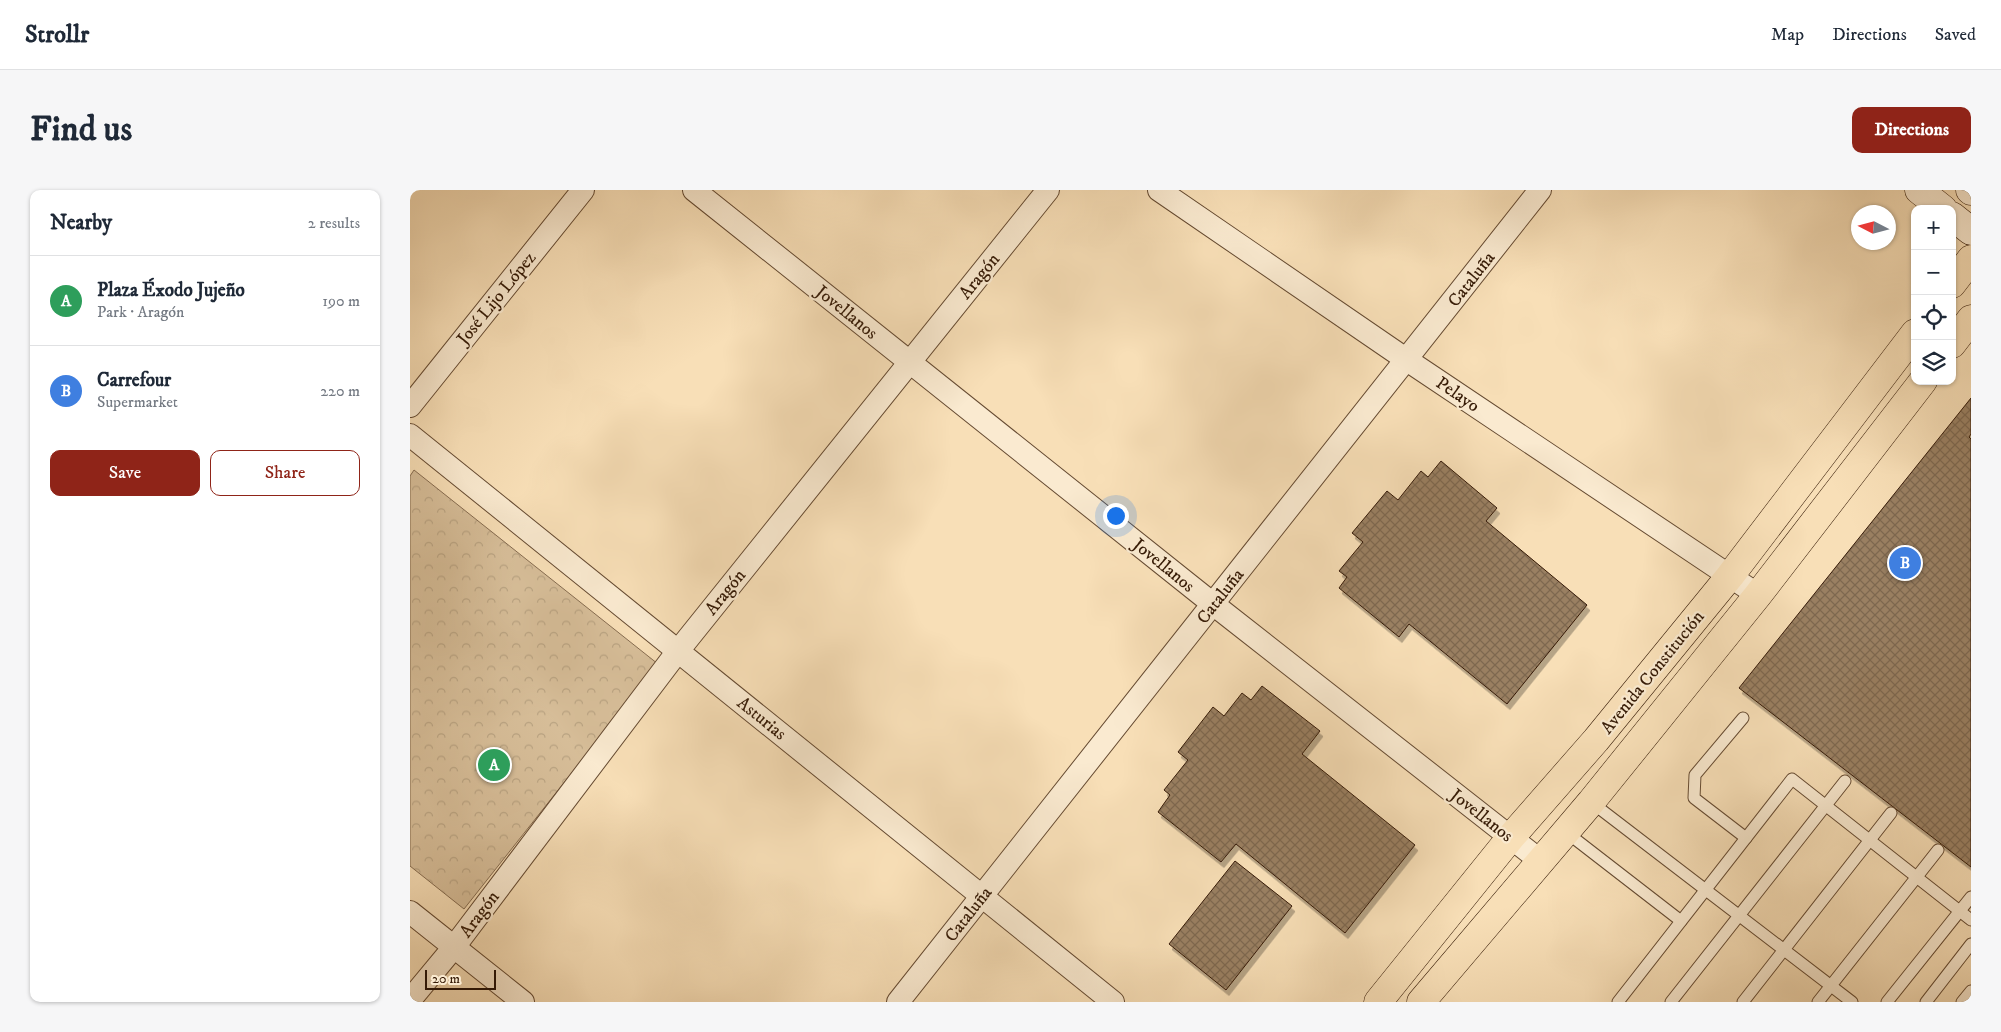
<!DOCTYPE html>
<meta charset="utf-8">
<style>
body{margin:0;font-family:"IM FELL DW Pica",serif;background:#f6f6f7;color:#1f2937}
.controls{position:absolute;right:15px;top:15px;display:grid;overflow:hidden;border-radius:10px;box-shadow:0 1px 4px #0004}
.controls button{width:45px;height:45px;display:grid;place-items:center;padding:0;border:0;border-bottom:1px solid #e0e1e3;background:#fff;color:#1f2937;font:25px sans-serif}
.compass{position:absolute;left:1441px;top:15px;width:45px;height:45px;border-radius:50%;background:#fff;box-shadow:0 1px 4px #0004;rotate:276deg}
.scale{position:absolute;left:15px;bottom:12px;width:71px;box-sizing:border-box;padding-left:5px;border:2px solid #351a06;border-top:0;font-size:14px;line-height:18px;white-space:nowrap;color:#351a06;-webkit-text-stroke:4px #faead0;paint-order:stroke}
.you{position:absolute;left:705px;top:325px;width:18px;height:18px;margin:-12px;border:4px solid #fff;border-radius:50%;background:#1a73e8;box-shadow:0 0 0 8px #1a73e833}
.badge{display:grid;place-items:center;width:32px;height:32px;border-radius:50%;background:#8f2418;color:#fff;font-size:16px;font-weight:700}
.pin{position:absolute;translate:-50% -50%;border:2px solid #fff;box-shadow:0 1px 5px #0006}
.list{margin:0;padding:0;list-style:none}
h2{display:flex;justify-content:space-between;align-items:center;height:65px;margin:0;padding:0 20px;font-size:21px}
h2 small{font-size:16px;font-weight:400;color:#747a83}
.list li{display:grid;grid-template-columns:32px 1fr auto;gap:15px;align-items:center;box-sizing:border-box;height:90px;padding:0 20px;border-top:1px solid #e0e1e3}
.list b{display:block;font-size:19px;white-space:nowrap}
.list p{margin:0;font-size:16px;white-space:nowrap;color:#747a83}
.list em{font-size:16px;font-style:normal;color:#747a83}
.actions{display:flex;gap:10px;padding:15px 20px}
.actions a{flex:1;padding:11px 0;border:1px solid #8f2418;border-radius:10px;text-align:center;font-size:18px;color:#8f2418}
.actions .main{background:#8f2418;color:#fff}
.icon{flex:none;width:28px;height:28px;fill:none;stroke:currentColor;stroke-width:2;stroke-linecap:round;stroke-linejoin:round}
.map{position:relative;flex:none;width:1561px;height:812px;overflow:hidden;border-radius:10px}
header{display:flex;align-items:center;gap:30px;box-sizing:border-box;height:70px;padding:0 25px;background:#fff;border-bottom:1px solid #e0e1e3}
header strong{font-size:24px}
nav{display:flex;gap:28px;margin-inline-start:auto;font-size:18px}
.intro{display:flex;align-items:center;justify-content:space-between;box-sizing:border-box;height:120px;padding:0 30px}
h1{margin:0;font-size:35px}
.button{padding:12px 22px;border-radius:10px;background:#8f2418;color:#fff;font-size:18px;font-weight:700}
main{display:flex;gap:30px;padding:0 30px}
aside{flex:1;background:#fff;border-radius:10px;box-shadow:0 1px 4px #0004}
.map>svg:first-child{display:block}
.park{fill:url(#park-crowns);stroke:#866c50}
.building{fill:url(#building-cross-hatch);stroke:#351a06;filter:url(#shadow)}
.lines{fill:none;stroke-linecap:round;stroke-linejoin:round}
.lane-casing{stroke:#664b32;stroke-width:13}
.street-casing{stroke:#664b32;stroke-width:24}
.secondary-casing{stroke:#351a06;stroke-width:29}
.primary-casing{stroke:#351a06;stroke-width:29}
.lane{stroke:#faead0;stroke-width:11}
.street{stroke:#faead0;stroke-width:22}
.secondary{stroke:#faead0;stroke-width:28}
.primary{stroke:#f8dfb7;stroke-width:28}
.labels{text-anchor:middle;stroke-width:4.5;stroke-linejoin:round;paint-order:stroke}
.street-label{font-size:18px;fill:#351a06;stroke:#faead0}
</style>
<header>
<strong>Strollr</strong>
<nav><a>Map</a><a>Directions</a><a>Saved</a></nav>
</header>
<div class="intro"><h1>Find us</h1><a class="button">Directions</a></div>
<main>
<aside>
<h2>Nearby<small>2 results</small></h2>
<ul class="list">
<li><span class="badge" style="background:#2e9e5b">A</span><div><b>Plaza Éxodo Jujeño</b><p>Park · Aragón</p></div><em>190 m</em></li>
<li><span class="badge" style="background:#3f7fe0">B</span><div><b>Carrefour</b><p>Supermarket</p></div><em>220 m</em></li>
</ul>
<div class="actions"><a class="main">Save</a><a>Share</a></div>
</aside>
<div class="map">
<svg width="1561" height="812" viewBox="0 0 1561 812">
<defs>
<pattern id="park-crowns" width="20" height="18" patternUnits="userSpaceOnUse" patternTransform="scale(1.25)"><rect width="20" height="18" fill="#d7be99"/><path d="M2 6a3 3 0 1 1 6 0M12 15a3 3 0 1 1 6 0" fill="none" stroke="#b9a382"/></pattern>
<pattern id="building-cross-hatch" width="8" height="8" patternUnits="userSpaceOnUse" patternTransform="scale(1.25)"><rect width="8" height="8" fill="#9a8062"/><path d="M0 0l8 8M0 8l8-8" fill="none" stroke="#7e684f"/></pattern>
<filter id="shadow"><feDropShadow dx="3" dy="5.5" stdDeviation="0" flood-color="#0004"/></filter>
</defs>
<rect width="100%" height="100%" fill="#f8dfb7"/>
<filter id="stains"><feTurbulence type="fractalNoise" baseFrequency=".004" numOctaves="4"/><feColorMatrix values="0 0 0 0 .2 0 0 0 0 .09 0 0 0 0 .02 0 0 0 .5 -.17"/></filter>
<radialGradient id="worn" r=".72"><stop offset=".6" stop-color="#630" stop-opacity="0"/><stop offset="1" stop-color="#630" stop-opacity=".3"/></radialGradient>
<path class="park" d="M4 280 248 474 54 719 0 676V286Z"/>
<g class="building">
<path d="M1561 208V244L1559 247 1561 249V677L1329 498Z"/>
<path d="M1031 271 1087 318 1076 331 1177 415 1097 514 999 434 989 447 929 398 937 387 929 381 953 352 942 343 977 301 988 310 1011 281 1018 287Z"/>
<path d="M852 496 910 541 892 564 1005 655 935 743 826 654 811 672 748 622 760 605 754 600 778 570 768 562 803 517 814 526 832 503 841 510Z"/>
<path d="M825 671 882 716 816 800 759 754Z"/>
</g>
<g class="lines">
<defs>
<g id="lane">
<path d="M1333 528 1285 585 1284 608 1336 648"/>
<path d="M1181 612 1442 812"/>
<path d="M1156 642 1271 731"/>
<path d="M1208 812 1382 589 1561 730"/>
<path d="M1261 812 1435 591"/>
<path d="M1333 812 1481 623"/>
<path d="M1408 812 1528 660"/>
<path d="M1477 812 1561 707"/>
<path d="M1516 812 1561 754"/>
<path d="M1552 812 1561 801"/>
</g>
<g id="street">
<path d="M284 0 803 414 1132 672"/>
<path d="M749 0 997 170 1348 405"/>
<path d="M0 216 173 0"/>
<path d="M0 245 703 812"/>
<path d="M0 722 113 812"/>
<path d="M0 810 44 757 268 461 638 0"/>
<path d="M488 812 1130 0"/>
</g>
<g id="secondary">
<path d="M1509 0 1533 19"/>
<path d="M1560 0 1561 1"/>
<path d="M1542 26 1561 41"/>
</g>
<g id="primary">
<path d="M1542 94 1561 69"/>
<path d="M1542 154 1561 129"/>
<path d="M968 812 1101 647 1186 550 1320 386 1505 143"/>
<path d="M1011 812 1181 612 1348 405 1513 191"/>
</g>
</defs>
<use href="#lane" class="lane-casing"/>
<use href="#street" class="street-casing"/>
<use href="#secondary" class="secondary-casing"/>
<use href="#primary" class="primary-casing"/>
<use href="#lane" class="lane"/>
<use href="#street" class="street"/>
<use href="#secondary" class="secondary"/>
<use href="#primary" class="primary"/>
</g>
<g class="labels">
<g class="street-label">
<text transform="translate(569 86) rotate(-51)" y="6">Aragón</text>
<text transform="translate(1061 89) rotate(-52)" y="6">Cataluña</text>
<text transform="translate(86 108) rotate(-51)" y="6">José Lijo López</text>
<text transform="translate(437 122) rotate(39)" y="6">Jovellanos</text>
<text transform="translate(1048 204) rotate(34)" y="6">Pelayo</text>
<text transform="translate(754 375) rotate(39)" y="6">Jovellanos</text>
<text transform="translate(315 402) rotate(-51)" y="6">Aragón</text>
<text transform="translate(810 406) rotate(-52)" y="6">Cataluña</text>
<text transform="translate(1242 482) rotate(-51)" y="6">Avenida Constitución</text>
<text transform="translate(352 528) rotate(39)" y="6">Asturias</text>
<text transform="translate(1072 625) rotate(38)" y="6">Jovellanos</text>
<text transform="translate(69 724) rotate(-53)" y="6">Aragón</text>
<text transform="translate(558 724) rotate(-52)" y="6">Cataluña</text>
</g>
</g>
<rect width="100%" height="100%" filter="url(#stains)"/>
<rect width="100%" height="100%" fill="url(#worn)"/>
</svg>
<div class="controls">
<button>+</button>
<button>−</button>
<button><svg class="icon" aria-label="locate" viewBox="0 0 24 24"><circle cx="12" cy="12" r="6"/><path d="M12 2v4M12 18v4M2 12h4M18 12h4"/></svg></button>
<button><svg class="icon" aria-label="layers" viewBox="0 0 24 24"><path d="M12 4l9 5-9 5-9-5zM3 14l9 5 9-5"/></svg></button>
</div>
<svg class="compass" viewBox="-18 -18 36 36"><path d="M0-13l5 13h-10z" fill="#e53935"/><path d="M0 13l5-13h-10z" fill="#747a83"/></svg>
<div class="scale">20 m</div>
<div class="you"></div>
<div class="pin badge" style="left:84px;top:575px;background:#2e9e5b">A</div>
<div class="pin badge" style="left:1495px;top:373px;background:#3f7fe0">B</div>
</div>
</main>
